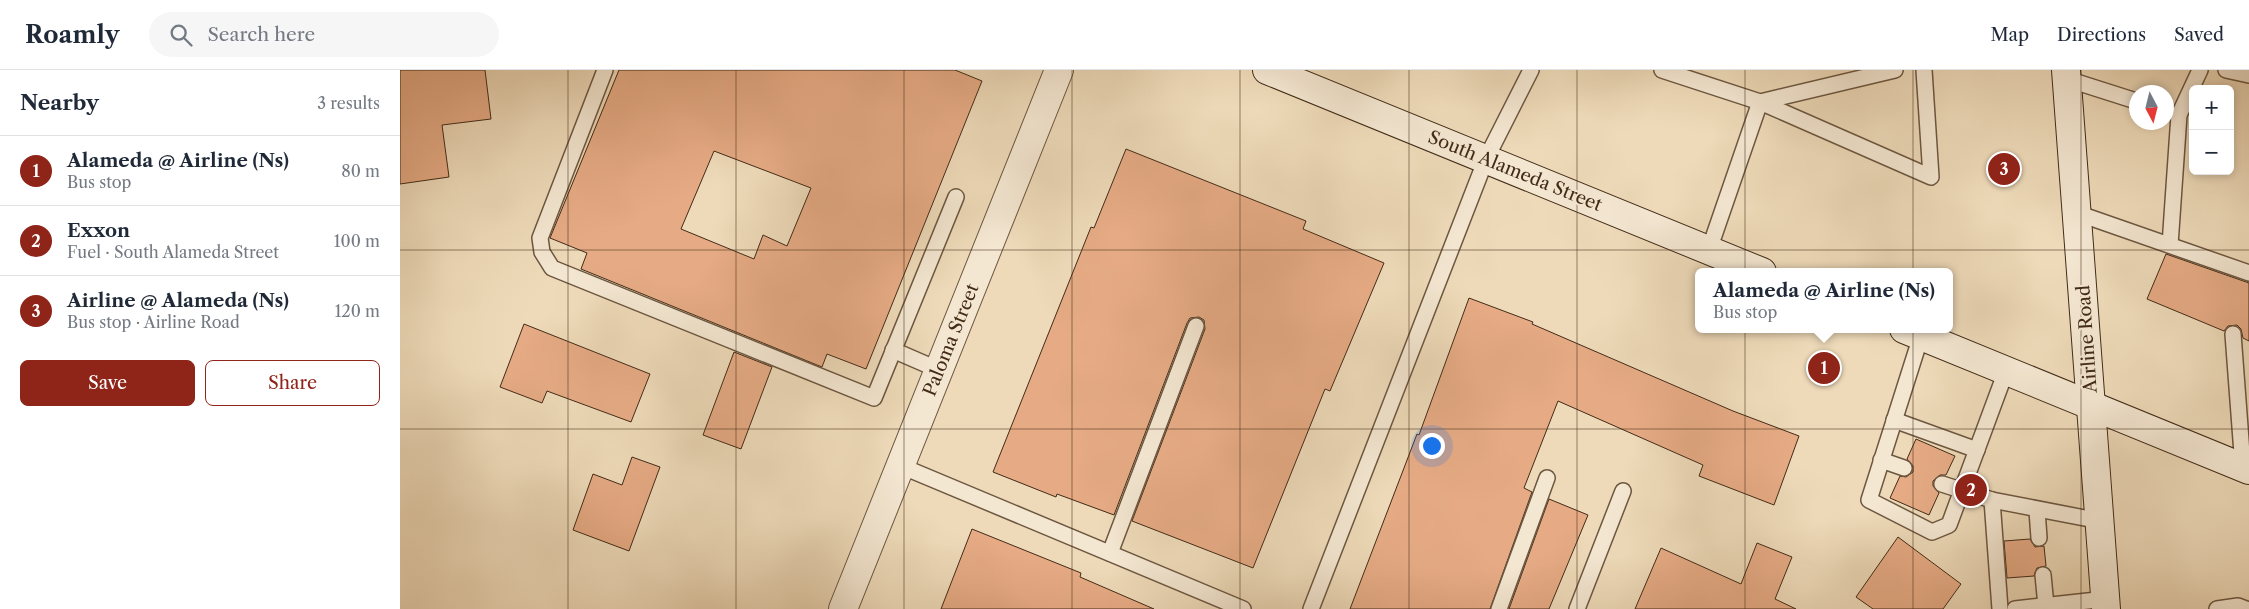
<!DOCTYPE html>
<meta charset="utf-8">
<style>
body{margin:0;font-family:"Libre Caslon Text",serif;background:#f6f6f7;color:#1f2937}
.controls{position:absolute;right:15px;top:15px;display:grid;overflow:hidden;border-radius:8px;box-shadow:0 2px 8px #0003}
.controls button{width:45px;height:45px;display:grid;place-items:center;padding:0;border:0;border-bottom:1px solid #e0e1e3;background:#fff;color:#1f2937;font:25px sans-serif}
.compass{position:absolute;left:1729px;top:15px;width:45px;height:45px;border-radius:50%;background:#fff;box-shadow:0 2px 8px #0003;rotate:173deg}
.you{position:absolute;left:1031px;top:375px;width:18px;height:18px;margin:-12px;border:4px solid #fff;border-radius:50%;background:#1a73e8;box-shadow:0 0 0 8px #1a73e833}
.badge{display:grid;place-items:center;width:32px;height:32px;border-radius:50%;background:#8f2418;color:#fff;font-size:16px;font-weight:700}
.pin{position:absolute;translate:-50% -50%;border:2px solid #fff;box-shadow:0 1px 5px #0006}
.popup{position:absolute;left:1295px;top:198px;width:258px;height:65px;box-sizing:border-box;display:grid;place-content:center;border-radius:8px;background:#fff;filter:drop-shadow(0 1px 4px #0005);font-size:16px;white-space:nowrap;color:#747a83}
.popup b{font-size:19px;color:#1f2937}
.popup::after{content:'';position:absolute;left:50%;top:100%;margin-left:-10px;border:10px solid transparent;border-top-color:#fff}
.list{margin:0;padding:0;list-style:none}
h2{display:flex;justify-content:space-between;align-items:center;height:65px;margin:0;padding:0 20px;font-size:21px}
h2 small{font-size:16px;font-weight:400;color:#747a83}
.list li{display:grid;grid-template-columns:32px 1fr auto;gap:15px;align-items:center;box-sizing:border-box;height:70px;padding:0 20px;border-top:1px solid #e0e1e3}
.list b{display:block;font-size:19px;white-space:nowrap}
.list p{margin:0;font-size:16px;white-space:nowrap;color:#747a83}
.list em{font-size:16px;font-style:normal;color:#747a83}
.actions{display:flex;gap:10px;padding:15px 20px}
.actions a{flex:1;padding:11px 0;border:1px solid #8f2418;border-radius:8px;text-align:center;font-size:18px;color:#8f2418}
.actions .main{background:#8f2418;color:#fff}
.icon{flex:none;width:28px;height:28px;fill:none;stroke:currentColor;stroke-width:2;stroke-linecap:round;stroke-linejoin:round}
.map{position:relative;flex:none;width:1849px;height:539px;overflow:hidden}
header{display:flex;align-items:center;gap:30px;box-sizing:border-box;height:70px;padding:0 25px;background:#fff;border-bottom:1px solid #e0e1e3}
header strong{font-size:24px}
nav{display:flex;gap:28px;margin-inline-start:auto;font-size:18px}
.search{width:350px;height:45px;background:#f6f6f7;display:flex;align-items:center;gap:12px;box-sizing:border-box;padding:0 18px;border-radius:28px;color:#747a83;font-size:19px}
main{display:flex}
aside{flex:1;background:#fff}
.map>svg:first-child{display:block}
.building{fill:#e6ab85;stroke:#422b17;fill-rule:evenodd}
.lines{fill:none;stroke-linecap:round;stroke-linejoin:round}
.lane-casing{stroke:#6d5740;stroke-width:18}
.street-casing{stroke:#6d5740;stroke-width:30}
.secondary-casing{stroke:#422b17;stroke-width:30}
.lane{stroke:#f4e7d2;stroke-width:15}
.street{stroke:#f4e7d2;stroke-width:28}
.secondary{stroke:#f4e7d2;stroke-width:28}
.grid{fill:none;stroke:#422b17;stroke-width:1;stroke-opacity:0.55}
.labels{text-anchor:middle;stroke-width:4;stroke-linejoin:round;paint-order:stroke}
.street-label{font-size:18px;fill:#422b17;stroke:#f4e7d2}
</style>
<header>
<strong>Roamly</strong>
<div class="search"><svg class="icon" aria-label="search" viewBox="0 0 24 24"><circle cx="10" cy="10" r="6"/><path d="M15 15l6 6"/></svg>Search here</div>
<nav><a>Map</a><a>Directions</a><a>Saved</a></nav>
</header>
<main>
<aside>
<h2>Nearby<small>3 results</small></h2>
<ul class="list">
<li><span class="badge">1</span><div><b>Alameda @ Airline (Ns)</b><p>Bus stop</p></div><em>80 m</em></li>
<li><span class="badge">2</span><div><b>Exxon</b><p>Fuel · South Alameda Street</p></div><em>100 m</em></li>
<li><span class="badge">3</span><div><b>Airline @ Alameda (Ns)</b><p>Bus stop · Airline Road</p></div><em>120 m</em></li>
</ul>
<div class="actions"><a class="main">Save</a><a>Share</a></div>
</aside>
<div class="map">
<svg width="1849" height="539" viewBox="0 0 1849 539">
<rect width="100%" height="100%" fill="#eedab9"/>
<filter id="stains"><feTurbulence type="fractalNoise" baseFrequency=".004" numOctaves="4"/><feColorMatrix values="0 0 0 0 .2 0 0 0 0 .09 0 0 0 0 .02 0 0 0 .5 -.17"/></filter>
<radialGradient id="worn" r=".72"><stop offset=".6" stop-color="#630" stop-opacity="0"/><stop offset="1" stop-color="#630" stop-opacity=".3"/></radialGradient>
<g class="building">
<path d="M0 0H85L91 49 42 55 49 107 0 114Z"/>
<path d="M219 0H555L582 11 466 299 427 284 422 297 181 199 187 183 150 168ZM314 81 411 118 387 176 363 165 354 189 281 159Z"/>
<path d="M726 79 906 151 903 159 984 193 930 321 925 319 853 498 732 451 805 259 804 250 799 247 790 248 787 253 714 445 657 424 656 427 593 402 691 157 694 158Z"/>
<path d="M1766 184 1849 213V271L1843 268 1841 259 1837 255 1828 256 1824 261 1747 229Z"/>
<path d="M1069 228 1133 252 1132 254 1333 341 1399 366 1374 435 1299 406 1303 395 1158 331 1124 418 1132 422 1090 539H950L1017 364 1019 365Z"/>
<path d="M124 254 250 304 231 352 147 321 142 333 100 317Z"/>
<path d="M334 282 372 297 341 379 303 365Z"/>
<path d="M1516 369 1555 386 1546 405H1540L1533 411V416L1539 423 1529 445 1490 428 1500 406 1506 407 1513 402V396L1507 389Z"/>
<path d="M232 387 260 397 229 481 173 460 193 404 222 415Z"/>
<path d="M1149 429 1188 445 1149 539H1109Z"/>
<path d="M572 459 681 503 680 507 754 539H541Z"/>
<path d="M1498 467 1561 514 1543 539H1473L1456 527Z"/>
<path d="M1630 469 1635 477 1644 476 1646 496 1637 498 1634 506 1607 508 1604 471Z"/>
<path d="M1357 473 1392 487 1375 529 1396 539H1235L1261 478 1341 514Z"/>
</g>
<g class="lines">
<defs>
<g id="lane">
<path d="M205 0 140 168 142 182 152 198 474 328 556 127"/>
<path d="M1262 0 1360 32 1495 0"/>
<path d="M1826 0 1849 5"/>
<path d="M1667 9 1736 31"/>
<path d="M1677 143 1849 203"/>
<path d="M1770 175 1779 45 1800 0"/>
<path d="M1309 180 1360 32 1531 107 1524 0"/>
<path d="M1833 264 1843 397"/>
<path d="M1521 266 1469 430 1532 462 1549 455 1606 301"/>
<path d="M493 280 539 300"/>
<path d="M1494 350 1577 380"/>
<path d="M1481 390 1504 398"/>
<path d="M501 396 843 539"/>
<path d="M1542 414 1592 430 1700 451"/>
<path d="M1592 430 1600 539"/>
<path d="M1637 440 1639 468"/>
<path d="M710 483 796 256"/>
<path d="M1643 505 1646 536"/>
<path d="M911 539 1086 89 1131 0"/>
<path d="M1099 539 1147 408"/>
<path d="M1177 539 1223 421"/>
<path d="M1615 539 1706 529"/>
<path d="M1817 539 1838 536 1846 539"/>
</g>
<path id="street" d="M443 539 659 0"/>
<g id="secondary">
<path d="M867 0 1362 202"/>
<path d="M1666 0 1706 539"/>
<path d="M1504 259 1849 400"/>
</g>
</defs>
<use href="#lane" class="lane-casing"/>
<use href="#street" class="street-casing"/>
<use href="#secondary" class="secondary-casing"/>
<use href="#lane" class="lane"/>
<use href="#street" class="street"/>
<use href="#secondary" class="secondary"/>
</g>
<path class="grid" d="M168 0V539M336 0V539M504 0V539M672 0V539M840 0V539M1009 0V539M1177 0V539M1345 0V539M1513 0V539M1681 0V539M0 180H1849M0 359H1849"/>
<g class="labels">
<g class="street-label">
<text transform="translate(1115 101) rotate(22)" y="6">South Alameda Street</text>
<text transform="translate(1687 269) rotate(-94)" y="6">Airline Road</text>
<text transform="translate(551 270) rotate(-68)" y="6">Paloma Street</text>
</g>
</g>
<rect width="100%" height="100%" filter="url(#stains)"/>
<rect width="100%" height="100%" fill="url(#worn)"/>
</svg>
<div class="controls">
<button>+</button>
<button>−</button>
</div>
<svg class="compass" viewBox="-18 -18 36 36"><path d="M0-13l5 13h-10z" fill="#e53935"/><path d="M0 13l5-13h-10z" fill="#747a83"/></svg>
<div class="you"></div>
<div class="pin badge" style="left:1424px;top:298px">1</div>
<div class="popup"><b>Alameda @ Airline (Ns)</b>Bus stop</div>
<div class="pin badge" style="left:1571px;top:420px">2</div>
<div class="pin badge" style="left:1604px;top:99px">3</div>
</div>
</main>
